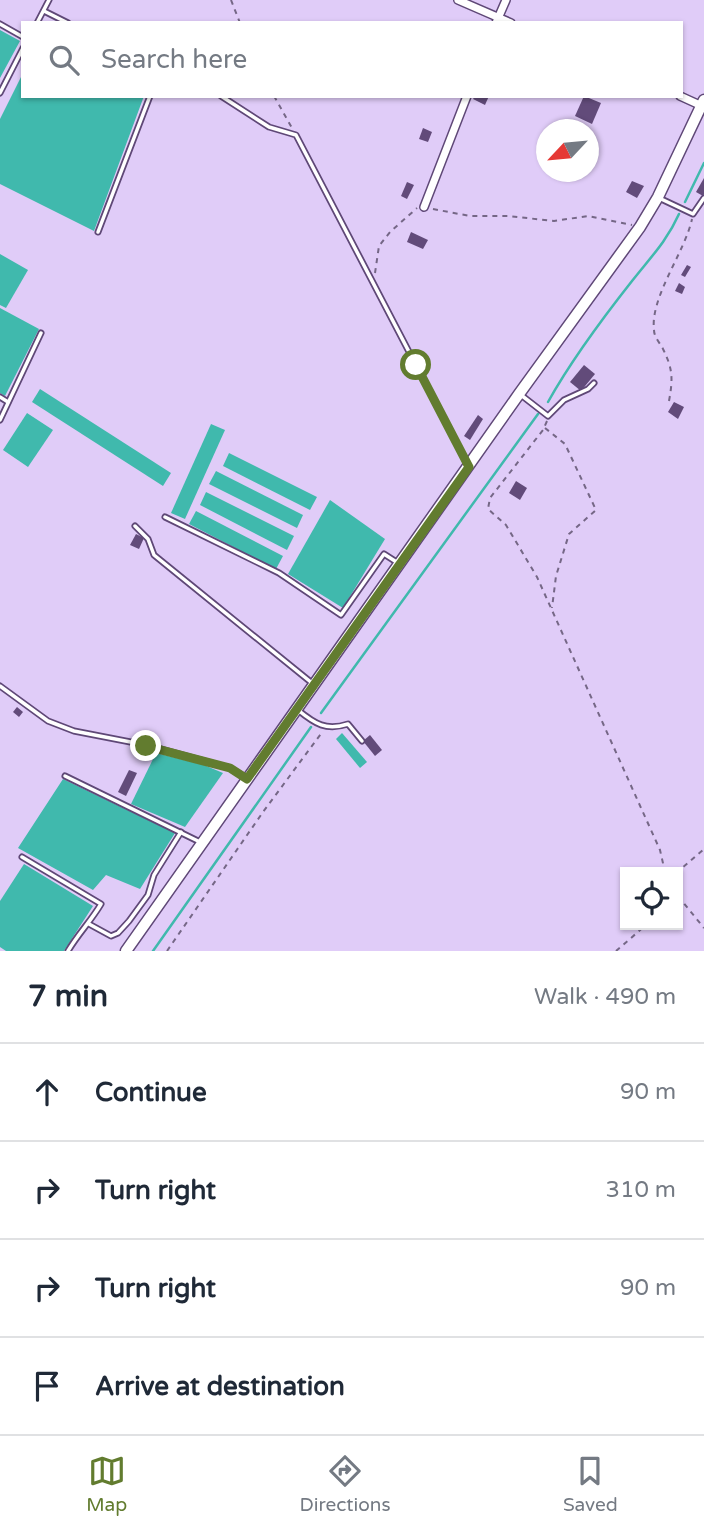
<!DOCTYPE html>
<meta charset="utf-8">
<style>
body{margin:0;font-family:"Varela Round",sans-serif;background:#f6f6f7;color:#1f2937}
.controls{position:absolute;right:21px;bottom:21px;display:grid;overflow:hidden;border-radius:0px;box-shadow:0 2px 5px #0004}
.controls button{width:63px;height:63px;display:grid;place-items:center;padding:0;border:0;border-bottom:2px solid #e0e1e3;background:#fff;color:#1f2937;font:35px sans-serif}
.compass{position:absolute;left:536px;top:119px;width:63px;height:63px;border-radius:50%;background:#fff;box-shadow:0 2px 5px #0004;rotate:244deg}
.stop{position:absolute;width:21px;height:21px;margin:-16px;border:5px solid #627c2f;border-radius:50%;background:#fff}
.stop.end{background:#627c2f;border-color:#fff;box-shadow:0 2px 7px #0008}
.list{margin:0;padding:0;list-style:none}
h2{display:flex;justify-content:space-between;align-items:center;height:91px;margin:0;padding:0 28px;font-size:30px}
h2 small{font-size:23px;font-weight:400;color:#747a83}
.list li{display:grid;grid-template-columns:46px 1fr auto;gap:21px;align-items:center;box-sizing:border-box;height:98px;padding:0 28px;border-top:2px solid #e0e1e3}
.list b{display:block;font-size:26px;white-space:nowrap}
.list em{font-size:23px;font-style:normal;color:#747a83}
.icon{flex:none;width:38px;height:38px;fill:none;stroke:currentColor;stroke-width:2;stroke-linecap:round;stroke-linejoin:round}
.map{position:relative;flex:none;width:704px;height:951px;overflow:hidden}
.search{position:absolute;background:#fff;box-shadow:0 2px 5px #0004;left:21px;right:21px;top:21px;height:77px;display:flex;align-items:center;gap:18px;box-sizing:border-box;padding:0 24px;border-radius:0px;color:#747a83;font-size:26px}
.sheet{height:483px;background:#fff}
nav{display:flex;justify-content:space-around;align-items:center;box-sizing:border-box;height:98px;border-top:2px solid #e0e1e3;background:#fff;font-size:19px;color:#747a83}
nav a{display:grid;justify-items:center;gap:4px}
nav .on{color:#627c2f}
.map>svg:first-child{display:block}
.water{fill:#40b9ad}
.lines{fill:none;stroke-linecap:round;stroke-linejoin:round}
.stream{stroke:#40b9ad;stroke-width:2.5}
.building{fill:#624b7a}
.service-casing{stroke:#5f4877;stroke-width:7}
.minor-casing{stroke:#5f4877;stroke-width:10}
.secondary-casing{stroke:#5f4877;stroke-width:13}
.path{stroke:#756786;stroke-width:2;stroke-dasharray:5 5;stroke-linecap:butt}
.service{stroke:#fff;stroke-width:3.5}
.minor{stroke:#fff;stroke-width:7}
.secondary{stroke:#fff;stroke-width:10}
.route{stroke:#627c2f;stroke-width:9}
</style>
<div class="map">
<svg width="704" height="951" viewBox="0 0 704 951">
<rect width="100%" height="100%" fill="#e0ccf8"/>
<g class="water">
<path d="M0 30 20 41 0 78Z"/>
<path d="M23 73V96H144L94 231 0 184V119Z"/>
<path d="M0 254 28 270 6 308 0 305Z"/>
<path d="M0 308 39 329 5 396 0 393Z"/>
<path d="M40 389 171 473 163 486 32 402Z"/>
<path d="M27 413 53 430 28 467 3 450Z"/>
<path d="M211 424 225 430 185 519 171 513Z"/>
<path d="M229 453 317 497 310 510 223 466Z"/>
<path d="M216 471 303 515 297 528 209 484Z"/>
<path d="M206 492 294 536 287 550 200 505Z"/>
<path d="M330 500 385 539 343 608 288 574Z"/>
<path d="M196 511 283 556 276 569 189 524Z"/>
<path d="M342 733 367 762 360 768 336 739Z"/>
<path d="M156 753 204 765 223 773 185 827 131 804Z"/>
<path d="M63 779 175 833 140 889 106 875 93 890 18 848Z"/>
<path d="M24 864 93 906 64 951H6L0 947V901Z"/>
</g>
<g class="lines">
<g class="stream">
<path d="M685 202 704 163"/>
<path d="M548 402C572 359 602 319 632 281 650 258 667 241 679 214"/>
<path d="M321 713 538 414"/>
<path d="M153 951 311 727"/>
</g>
</g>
<g class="building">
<path d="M475 96H489L485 105 473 99Z"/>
<path d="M584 96 601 103 592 124 575 116Z"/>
<path d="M423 128 432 132 428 142 419 139Z"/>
<path d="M704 178V194L703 196 696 192Z"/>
<path d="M632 181 644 186 637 198 626 192Z"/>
<path d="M407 182 414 185 407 199 401 196Z"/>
<path d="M411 232 428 240 423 249 407 242Z"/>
<path d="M687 265 691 267 685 277 681 275Z"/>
<path d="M679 283 685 287 682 294 675 291Z"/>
<path d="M584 365 595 374 581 391 570 382Z"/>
<path d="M674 402 684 407 678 419 668 412Z"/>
<path d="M478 415 483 419 470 440 464 436Z"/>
<path d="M516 481 527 488 520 500 509 493Z"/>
<path d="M136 534 144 538 139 549 130 545Z"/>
<path d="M17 707 23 712 19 717 13 712Z"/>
<path d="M370 735 382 750 375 756 363 741Z"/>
<path d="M129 770 137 773 126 796 118 792Z"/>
</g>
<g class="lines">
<defs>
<g id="service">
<path d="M44 11 68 23"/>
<path d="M37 23 49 0"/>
<path d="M0 24 23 37"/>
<path d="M0 93 23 48"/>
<path d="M221 96 269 127 296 135 468 465"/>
<path d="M659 198 693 214 704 198"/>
<path d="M98 232 150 96"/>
<path d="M521 395 548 416 564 400 588 389 594 383"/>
<path d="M0 397 8 402"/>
<path d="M0 420 41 333"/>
<path d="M165 517 279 573 341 615 384 554 398 563"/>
<path d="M135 526 148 539 154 555 312 683"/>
<path d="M0 686 48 721 74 731 146 745 230 768 245 777"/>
<path d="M298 710C315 724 326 731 348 724L362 741"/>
<path d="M65 776 200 842"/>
<path d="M22 857 101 904C91 921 78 934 68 951"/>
<path d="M89 924 111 936 118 933 129 921 148 895 154 875 181 832"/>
</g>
<g id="minor">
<path d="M458 0 511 23"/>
<path d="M496 23 506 0"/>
<path d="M680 96 702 106"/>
<path d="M424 207 467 96"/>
</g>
<path id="secondary" d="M126 951 519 394 640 227 658 197 704 100"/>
</defs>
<use href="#service" class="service-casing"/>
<use href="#minor" class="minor-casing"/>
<use href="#secondary" class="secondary-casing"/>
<g class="path">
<path d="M231 0 240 23"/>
<path d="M274 96 292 128"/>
<path d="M433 209 470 216H508L554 221 588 216 632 225"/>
<path d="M375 273 379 246 390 232 417 208"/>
<path d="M669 401C673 379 673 369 663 349 660 343 654 337 654 330 650 297 685 252 692 219"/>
<path d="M547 421 543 430 490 498 488 509 506 525 537 577 660 850 665 872"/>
<path d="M545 428 565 444 596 510 569 534 556 576 552 608"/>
<path d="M675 872 681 869 704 849"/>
<path d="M678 896 704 928"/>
<path d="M167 951 263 812 323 731"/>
<path d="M616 951 646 925"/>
</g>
<use href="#service" class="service"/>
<use href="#minor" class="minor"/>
<use href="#secondary" class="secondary"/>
</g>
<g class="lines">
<path class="route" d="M146 746 230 768 247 779 469 467 416 365"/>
</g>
</svg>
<div class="controls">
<button><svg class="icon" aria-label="locate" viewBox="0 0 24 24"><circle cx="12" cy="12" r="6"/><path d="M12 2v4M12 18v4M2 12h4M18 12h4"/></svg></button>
</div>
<svg class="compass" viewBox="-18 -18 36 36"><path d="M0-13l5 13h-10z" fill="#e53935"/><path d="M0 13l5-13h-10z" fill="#747a83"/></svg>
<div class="stop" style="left:416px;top:365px"></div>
<div class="stop end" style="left:146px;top:746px"></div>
<div class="search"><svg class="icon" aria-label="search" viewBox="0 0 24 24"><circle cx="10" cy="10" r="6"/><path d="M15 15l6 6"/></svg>Search here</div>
</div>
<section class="sheet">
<h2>7 min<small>Walk · 490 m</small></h2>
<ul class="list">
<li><svg class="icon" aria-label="ahead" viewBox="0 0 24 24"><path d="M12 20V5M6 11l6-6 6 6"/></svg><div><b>Continue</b></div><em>90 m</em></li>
<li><svg class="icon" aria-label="right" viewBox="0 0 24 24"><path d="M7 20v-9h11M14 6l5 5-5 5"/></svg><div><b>Turn right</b></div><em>310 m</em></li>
<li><svg class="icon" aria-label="right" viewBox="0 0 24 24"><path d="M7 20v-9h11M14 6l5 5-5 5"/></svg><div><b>Turn right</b></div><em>90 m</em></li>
<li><svg class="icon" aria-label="arrive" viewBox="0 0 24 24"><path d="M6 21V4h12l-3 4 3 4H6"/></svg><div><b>Arrive at destination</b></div></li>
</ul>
</section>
<nav>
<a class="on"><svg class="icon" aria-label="map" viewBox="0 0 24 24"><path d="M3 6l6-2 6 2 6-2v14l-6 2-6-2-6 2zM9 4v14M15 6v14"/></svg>Map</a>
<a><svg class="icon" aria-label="directions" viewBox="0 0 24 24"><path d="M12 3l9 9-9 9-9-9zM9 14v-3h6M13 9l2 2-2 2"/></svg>Directions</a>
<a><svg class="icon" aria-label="saved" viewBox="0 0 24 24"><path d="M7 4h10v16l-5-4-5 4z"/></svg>Saved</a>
</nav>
